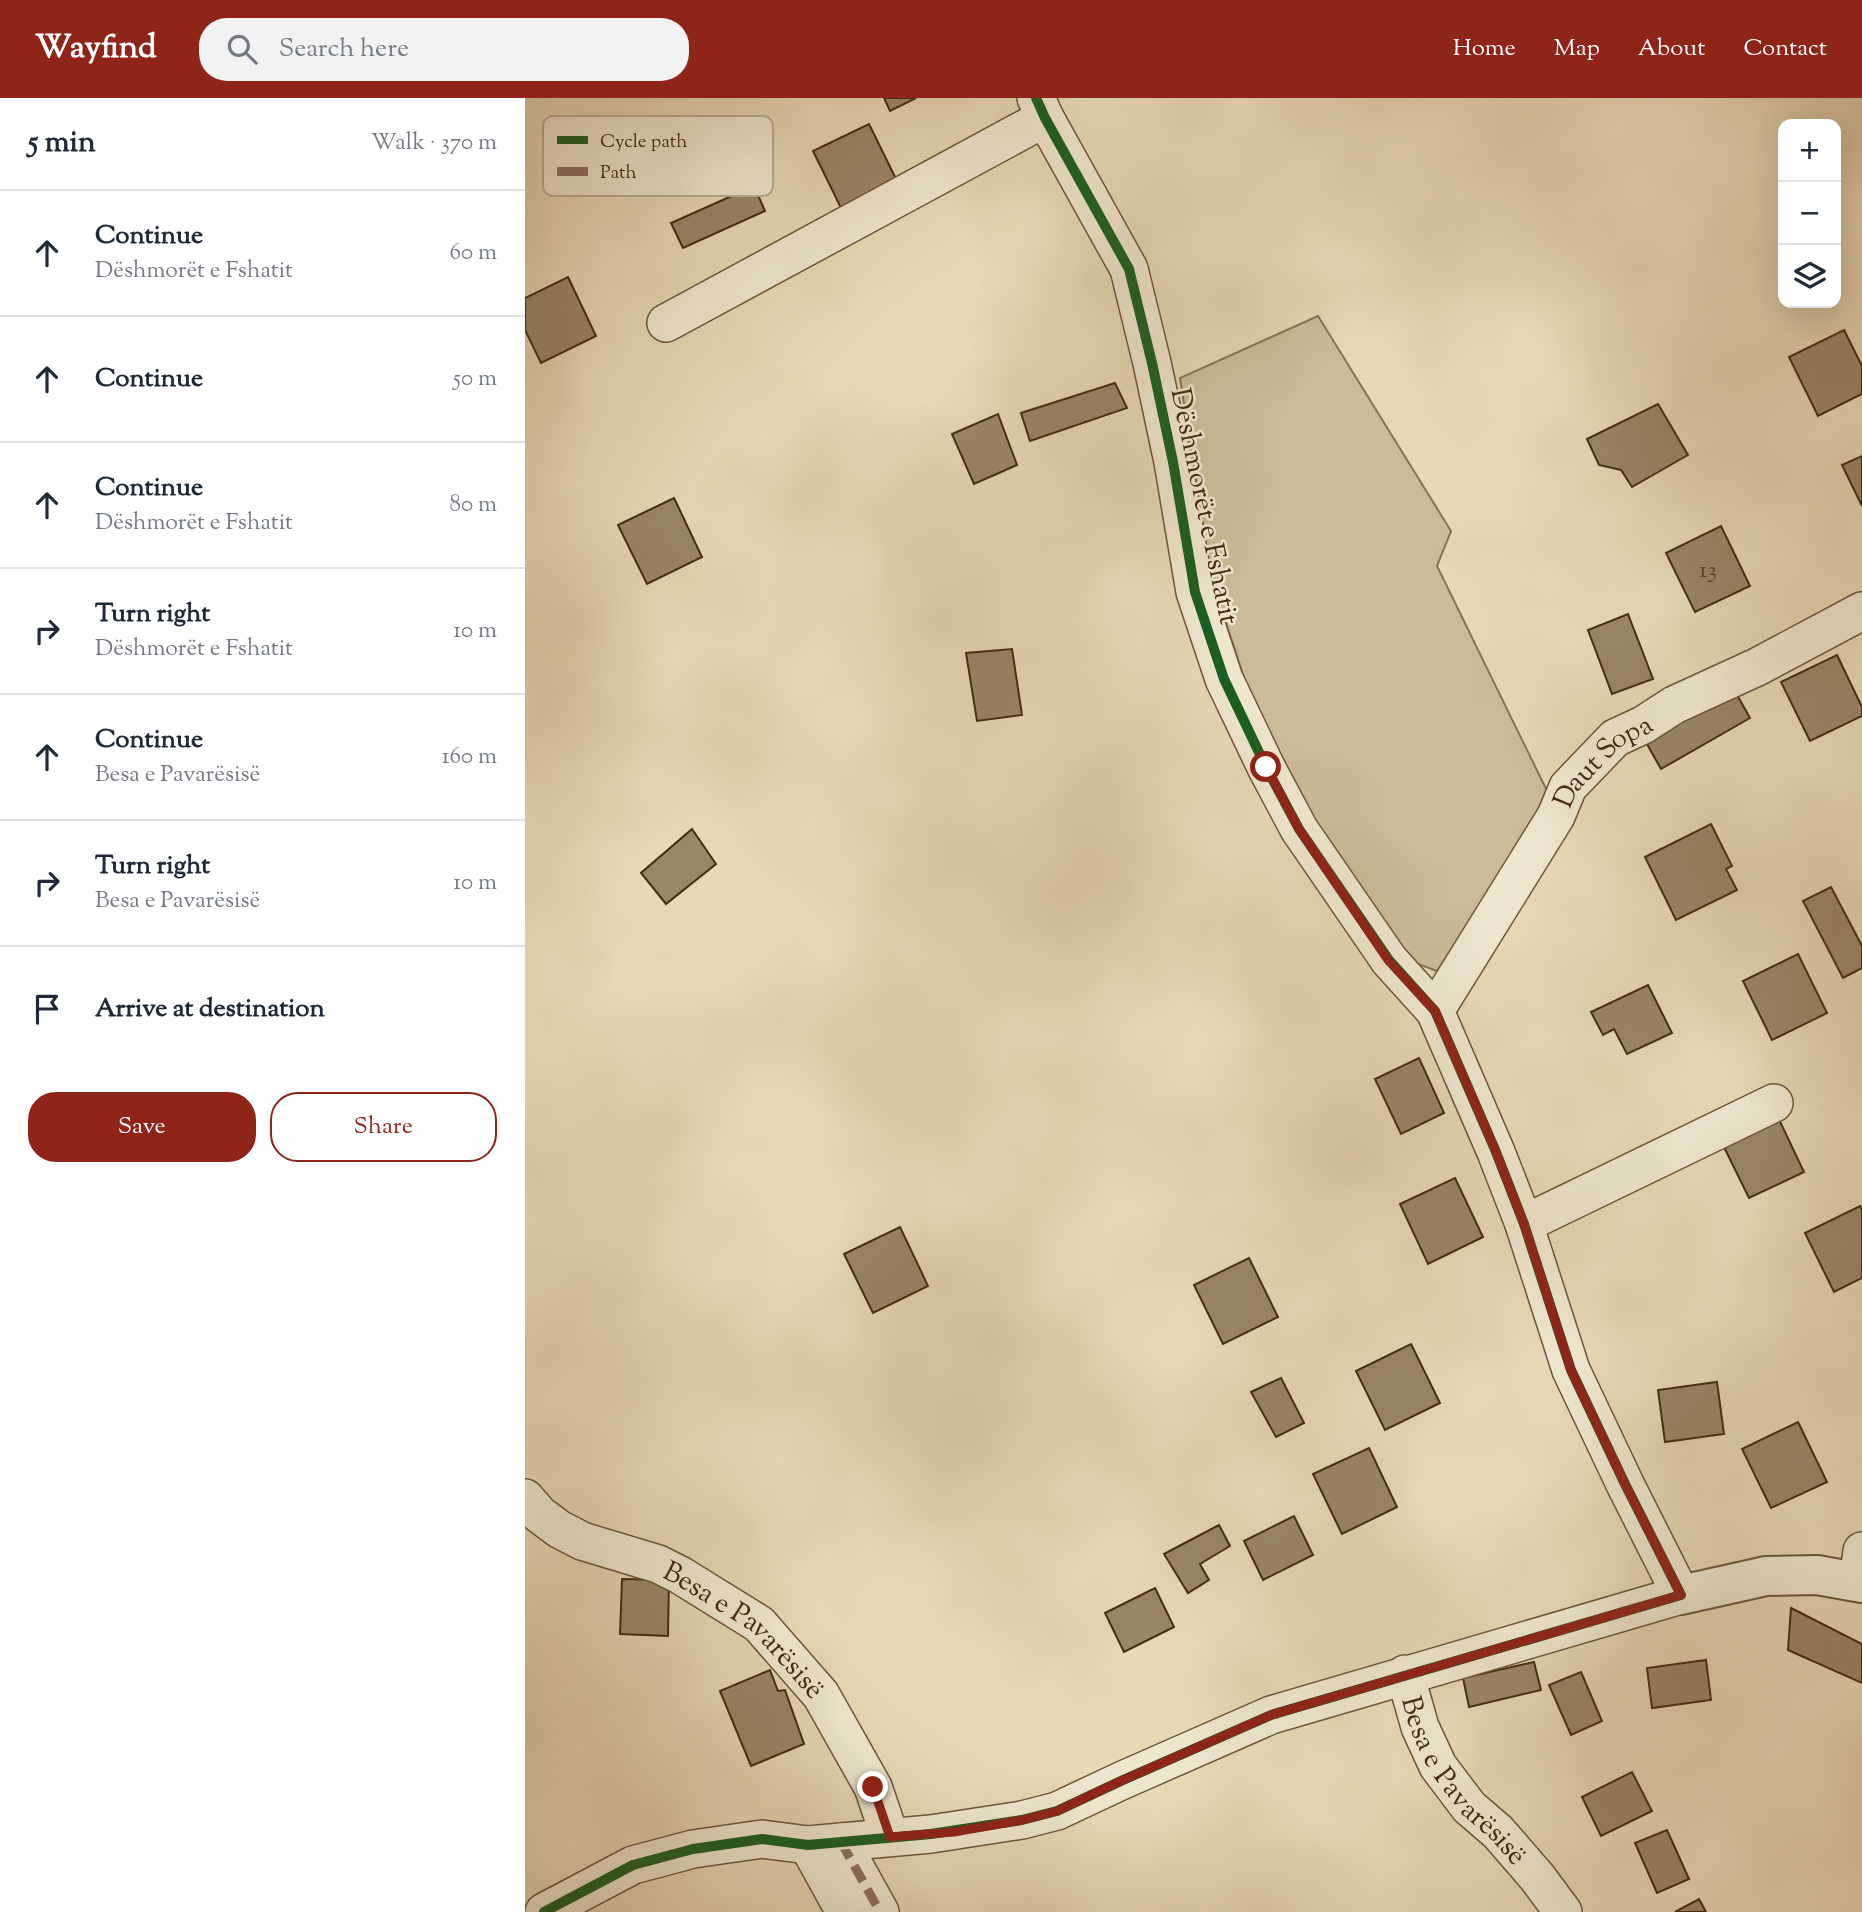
<!DOCTYPE html>
<meta charset="utf-8">
<style>
body{margin:0;font-family:"Sorts Mill Goudy",serif;background:#f2f2f3;color:#1f2937}
.controls{position:absolute;right:21px;top:21px;display:grid;overflow:hidden;border-radius:14px;box-shadow:0 7px 28px #0002}
.controls button{width:63px;height:63px;display:grid;place-items:center;padding:0;border:0;border-bottom:2px solid #e0e1e3;background:#fff;color:#1f2937;font:35px sans-serif}
.stop{position:absolute;width:21px;height:21px;margin:-16px;border:5px solid #8f2418;border-radius:50%;background:#fff}
.stop.end{background:#8f2418;border-color:#fff;box-shadow:0 2px 7px #0008}
.list{margin:0;padding:0;list-style:none}
h2{display:flex;justify-content:space-between;align-items:center;height:91px;margin:0;padding:0 28px;font-size:30px}
h2 small{font-size:23px;font-weight:400;color:#747a83}
.list li{display:grid;grid-template-columns:46px 1fr auto;gap:21px;align-items:center;box-sizing:border-box;height:126px;padding:0 28px;border-top:2px solid #e0e1e3}
.list b{display:block;font-size:26px;white-space:nowrap}
.list p{margin:0;font-size:23px;white-space:nowrap;color:#747a83}
.list em{font-size:23px;font-style:normal;color:#747a83}
.actions{display:flex;gap:14px;padding:21px 28px}
.actions a{flex:1;padding:16px 0;border:2px solid #8f2418;border-radius:28px;text-align:center;font-size:24px;color:#8f2418}
.actions .main{background:#8f2418;color:#fff}
.icon{flex:none;width:38px;height:38px;fill:none;stroke:currentColor;stroke-width:2;stroke-linecap:round;stroke-linejoin:round}
.map{position:relative;flex:none;width:1337px;height:1814px;overflow:hidden}
header{display:flex;align-items:center;gap:42px;box-sizing:border-box;height:98px;padding:0 35px;background:#8f2418;color:#fff}
header strong{font-size:33px}
nav{display:flex;gap:38px;margin-inline-start:auto;font-size:24px}
.search{width:490px;height:63px;background:#f2f2f3;display:flex;align-items:center;gap:18px;box-sizing:border-box;padding:0 24px;border-radius:28px;color:#747a83;font-size:26px}
main{display:flex}
aside{flex:1;background:#fff}
.map>svg:first-child{display:block}
.green{fill:#cbbb9a;stroke:#887356;stroke-width:2}
.building{fill:#998568;stroke:#442b13;stroke-width:2}
.lines{fill:none;stroke-linecap:round;stroke-linejoin:round}
.minor-casing{stroke:#6d563c;stroke-width:40}
.tertiary-casing{stroke:#6d563c;stroke-width:42}
.minor{stroke:#efe6d0;stroke-width:37}
.tertiary{stroke:#efe6d0;stroke-width:38}
.quiet{stroke:#8d6e63;stroke-width:9;stroke-dasharray:18 9;stroke-linecap:butt}
.cycleway-casing{stroke:#efe6d0;stroke-width:15}
.cycleway{stroke:#1b5e20;stroke-width:10}
.route{stroke:#8f2418;stroke-width:9}
.labels{text-anchor:middle;stroke-width:5;stroke-linejoin:round;paint-order:stroke}
.number-label{font-size:24px;fill:#594228}
.street-label{font-size:28px;fill:#442b13;stroke:#efe6d0}
.key{fill:#efe6d0;stroke:#bcae97;stroke-width:2}
.key-label{font-size:19px;fill:#442b13}
</style>
<header>
<strong>Wayfind</strong>
<div class="search"><svg class="icon" aria-label="search" viewBox="0 0 24 24"><circle cx="10" cy="10" r="6"/><path d="M15 15l6 6"/></svg>Search here</div>
<nav><a>Home</a><a>Map</a><a>About</a><a>Contact</a></nav>
</header>
<main>
<aside>
<h2>5 min<small>Walk · 370 m</small></h2>
<ul class="list">
<li><svg class="icon" aria-label="ahead" viewBox="0 0 24 24"><path d="M12 20V5M6 11l6-6 6 6"/></svg><div><b>Continue</b><p>Dëshmorët e Fshatit</p></div><em>60 m</em></li>
<li><svg class="icon" aria-label="ahead" viewBox="0 0 24 24"><path d="M12 20V5M6 11l6-6 6 6"/></svg><div><b>Continue</b></div><em>50 m</em></li>
<li><svg class="icon" aria-label="ahead" viewBox="0 0 24 24"><path d="M12 20V5M6 11l6-6 6 6"/></svg><div><b>Continue</b><p>Dëshmorët e Fshatit</p></div><em>80 m</em></li>
<li><svg class="icon" aria-label="right" viewBox="0 0 24 24"><path d="M7 20v-9h11M14 6l5 5-5 5"/></svg><div><b>Turn right</b><p>Dëshmorët e Fshatit</p></div><em>10 m</em></li>
<li><svg class="icon" aria-label="ahead" viewBox="0 0 24 24"><path d="M12 20V5M6 11l6-6 6 6"/></svg><div><b>Continue</b><p>Besa e Pavarësisë</p></div><em>160 m</em></li>
<li><svg class="icon" aria-label="right" viewBox="0 0 24 24"><path d="M7 20v-9h11M14 6l5 5-5 5"/></svg><div><b>Turn right</b><p>Besa e Pavarësisë</p></div><em>10 m</em></li>
<li><svg class="icon" aria-label="arrive" viewBox="0 0 24 24"><path d="M6 21V4h12l-3 4 3 4H6"/></svg><div><b>Arrive at destination</b></div></li>
</ul>
<div class="actions"><a class="main">Save</a><a>Share</a></div>
</aside>
<div class="map">
<svg width="1337" height="1814" viewBox="0 0 1337 1814">
<rect width="100%" height="100%" fill="#e7d8b6"/>
<filter id="stains"><feTurbulence type="fractalNoise" baseFrequency=".00286" numOctaves="4"/><feColorMatrix values="0 0 0 0 .2 0 0 0 0 .09 0 0 0 0 .02 0 0 0 .5 -.17"/></filter>
<radialGradient id="worn" r=".72"><stop offset=".6" stop-color="#630" stop-opacity="0"/><stop offset="1" stop-color="#630" stop-opacity=".3"/></radialGradient>
<path class="green" d="M793 218 926 433 912 468 1026 701 912 873 885 863 820 779 733 622 686 479 655 280Z"/>
<g class="building">
<path d="M359 0H391L365 13Z"/>
<path d="M344 26 373 85 317 112 288 53Z"/>
<path d="M229 88 240 113 158 150 146 125Z"/>
<path d="M43 179 71 238 16 265 0 232V200Z"/>
<path d="M1319 232 1337 268V296L1293 318 1264 259Z"/>
<path d="M590 285 602 310 505 343 496 315Z"/>
<path d="M1133 306 1163 357 1107 389 1096 372 1074 367 1062 341Z"/>
<path d="M473 316 492 367 449 386 427 336Z"/>
<path d="M1337 358V408L1317 367Z"/>
<path d="M149 400 177 459 122 486 93 427Z"/>
<path d="M1196 428 1225 488 1170 514 1141 455Z"/>
<path d="M1103 516 1128 581 1087 596 1063 532Z"/>
<path d="M487 551 497 617 452 623 441 555Z"/>
<path d="M1312 557 1337 609V618L1285 643 1256 584Z"/>
<path d="M1207 588 1225 620 1136 671 1118 639Z"/>
<path d="M1186 726 1207 768 1201 771 1212 792 1151 822 1120 759Z"/>
<path d="M167 731 191 766 141 806 116 775Z"/>
<path d="M1306 789 1337 848V870L1318 880 1278 803Z"/>
<path d="M1273 856 1302 915 1247 942 1218 883Z"/>
<path d="M1123 887 1147 935 1102 956 1089 931 1078 937 1066 914Z"/>
<path d="M894 960 919 1015 876 1036 850 981Z"/>
<path d="M1251 1015 1279 1074 1224 1100 1195 1041Z"/>
<path d="M930 1080 958 1139 903 1166 875 1106Z"/>
<path d="M1335 1108 1337 1112V1180L1309 1194 1280 1135Z"/>
<path d="M375 1129 403 1188 348 1215 319 1156Z"/>
<path d="M724 1160 753 1219 698 1246 669 1187Z"/>
<path d="M886 1246 915 1305 860 1332 831 1273Z"/>
<path d="M756 1280 779 1325 751 1339 726 1294Z"/>
<path d="M1192 1284 1199 1336 1140 1344 1133 1292Z"/>
<path d="M1273 1324 1302 1384 1246 1410 1217 1351Z"/>
<path d="M844 1350 872 1409 817 1436 788 1376Z"/>
<path d="M769 1418 788 1457 738 1482 719 1443Z"/>
<path d="M694 1427 705 1448 675 1466 684 1482 663 1495 639 1456Z"/>
<path d="M97 1481 144 1482 143 1538 95 1536Z"/>
<path d="M630 1490 649 1529 599 1554 580 1515Z"/>
<path d="M1266 1510 1337 1546V1585L1263 1552Z"/>
<path d="M1181 1562 1186 1602 1127 1610 1122 1570Z"/>
<path d="M1009 1564 1016 1592 944 1609 938 1580Z"/>
<path d="M245 1572 253 1593 260 1592 279 1646 226 1668 195 1593Z"/>
<path d="M1056 1574 1077 1623 1046 1637 1024 1587Z"/>
<path d="M1107 1674 1127 1713 1076 1738 1057 1699Z"/>
<path d="M1142 1732 1164 1781 1132 1795 1110 1745Z"/>
<path d="M1174 1801 1181 1814H1150Z"/>
</g>
<g class="lines">
<defs>
<g id="minor">
<path d="M141 225 520 20"/>
<path id="s1" d="M910 913 1031 718 1043 689 1090 640 1118 627 1149 607 1232 569 1337 513"/>
<path d="M999 1126 1249 1005"/>
<path id="s2" d="M0 1400 14 1416 34 1431 57 1443 133 1466 155 1477 234 1526 296 1597 348 1689 365 1739"/>
<path d="M1333 1483 1337 1453"/>
<path id="s3" d="M880 1576 895 1629 913 1668 944 1709 973 1734 1012 1779 1038 1814"/>
<path d="M316 1744 355 1814"/>
<path d="M283 1747 320 1814"/>
<path d="M19 1814 108 1767 168 1751 237 1741 283 1747 406 1736 497 1722 532 1713 598 1682 746 1617 1156 1497 1100 1386 1046 1272 999 1126 971 1054 910 913 864 862 774 731 741 669 699 581 670 494 648 364 627 265 604 171 520 20 511 0"/>
</g>
<path id="tertiary" d="M1156 1497 1241 1478 1292 1477 1337 1485"/>
</defs>
<use href="#minor" class="minor-casing"/>
<use href="#tertiary" class="tertiary-casing"/>
<use href="#minor" class="minor"/>
<use href="#tertiary" class="tertiary"/>
<path class="quiet" d="M316 1744 355 1814"/>
<defs>
<path id="cycleway" d="M19 1814 108 1767 168 1751 237 1741 283 1747 406 1736 497 1722 532 1713 598 1682 746 1617 1156 1497 1100 1386 1046 1272 999 1126 971 1054 910 913 864 862 774 731 741 669 699 581 670 494 648 364 627 265 604 171 520 20 511 0"/>
</defs>
<use href="#cycleway" class="cycleway-casing"/>
<use href="#cycleway" class="cycleway"/>
</g>
<g class="lines">
<path class="route" d="M348 1689 365 1739 429 1734 497 1722 532 1713 598 1682 746 1617 1156 1497 1100 1386 1046 1272 999 1126 971 1054 910 913 863 862 774 731 741 669"/>
</g>
<g class="labels">
<g class="number-label">
<text x="1183" y="479">13</text>
</g>
<g class="street-label">
<text transform="translate(681 408) rotate(78)" y="10">Dëshmorët e Fshatit</text>
<text dy="10" stroke="none"><textPath href="#s1" startOffset="304">Daut Sopa</textPath></text>
<text dy="10" stroke="none"><textPath href="#s2" startOffset="261">Besa e Pavarësisë</textPath></text>
<text dy="10" stroke="none"><textPath href="#s3" startOffset="124">Besa e Pavarësisë</textPath></text>
</g>
</g>
<rect x="18" y="18" width="230" height="80" rx="10" class="key"/>
<rect x="32" y="38" width="31" height="8" fill="#1b5e20"/>
<rect x="32" y="69" width="31" height="9" fill="#8d6e63"/>
<g class="key-label">
<text x="75" y="49">Cycle path</text>
<text x="75" y="80">Path</text>
</g>
<rect width="100%" height="100%" filter="url(#stains)"/>
<rect width="100%" height="100%" fill="url(#worn)"/>
</svg>
<div class="controls">
<button>+</button>
<button>−</button>
<button><svg class="icon" aria-label="layers" viewBox="0 0 24 24"><path d="M12 4l9 5-9 5-9-5zM3 14l9 5 9-5"/></svg></button>
</div>
<div class="stop" style="left:741px;top:669px"></div>
<div class="stop end" style="left:348px;top:1689px"></div>
</div>
</main>
